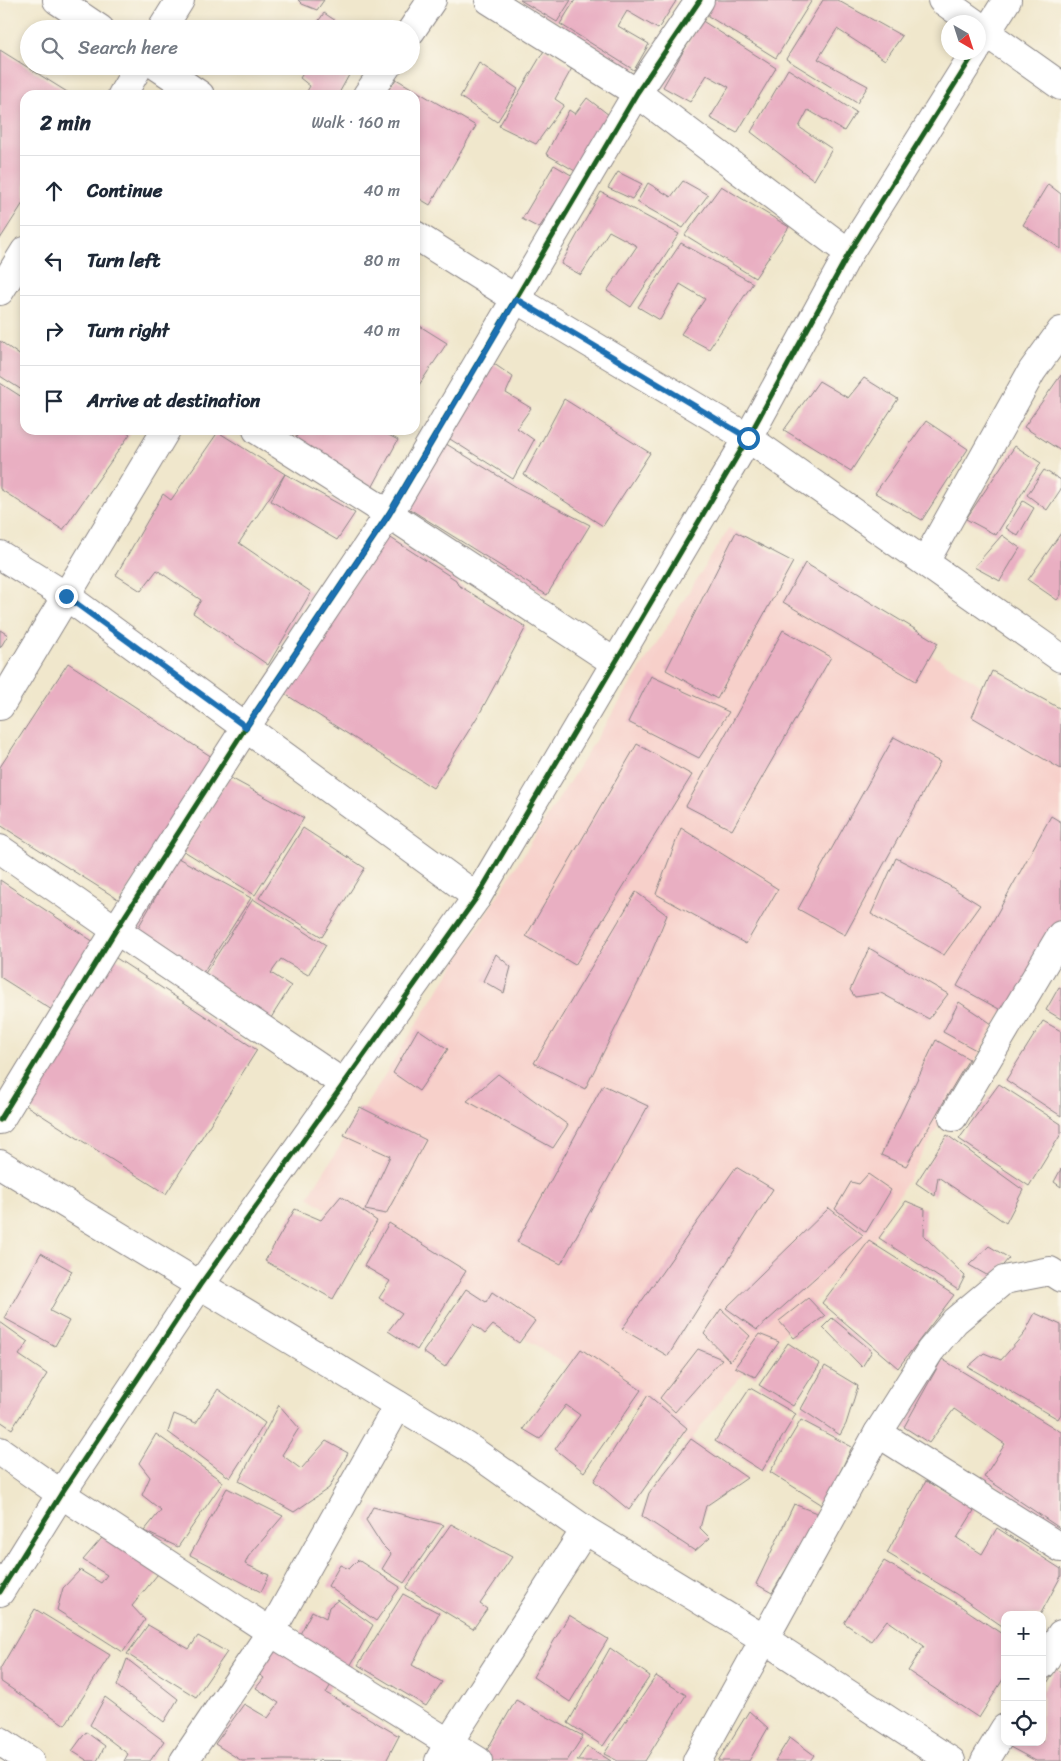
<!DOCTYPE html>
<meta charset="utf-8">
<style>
body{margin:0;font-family:Sriracha,sans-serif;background:#f6f6f7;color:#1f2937}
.controls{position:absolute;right:15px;bottom:15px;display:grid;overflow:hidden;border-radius:10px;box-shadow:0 2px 8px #0003}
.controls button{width:45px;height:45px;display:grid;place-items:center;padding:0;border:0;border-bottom:1px solid #e0e1e3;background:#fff;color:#1f2937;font:25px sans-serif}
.compass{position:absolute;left:941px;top:15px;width:45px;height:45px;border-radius:50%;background:#fff;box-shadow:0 2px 8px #0003;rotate:141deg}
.stop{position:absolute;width:15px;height:15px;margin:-11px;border:4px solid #1f6fb2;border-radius:50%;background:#fff}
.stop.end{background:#1f6fb2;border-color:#fff;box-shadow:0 1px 5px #0008}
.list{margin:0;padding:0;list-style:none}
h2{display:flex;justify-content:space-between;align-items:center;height:65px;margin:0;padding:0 20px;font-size:21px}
h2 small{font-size:16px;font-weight:400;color:#747a83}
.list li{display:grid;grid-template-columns:32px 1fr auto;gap:15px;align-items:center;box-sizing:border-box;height:70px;padding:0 20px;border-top:1px solid #e0e1e3}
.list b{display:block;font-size:19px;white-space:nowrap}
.list em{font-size:16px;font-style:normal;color:#747a83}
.icon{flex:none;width:28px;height:28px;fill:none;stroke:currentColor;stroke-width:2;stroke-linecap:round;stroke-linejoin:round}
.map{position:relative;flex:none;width:1061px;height:1761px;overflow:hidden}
.search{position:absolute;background:#fff;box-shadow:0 2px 8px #0003;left:20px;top:20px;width:400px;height:55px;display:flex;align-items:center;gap:12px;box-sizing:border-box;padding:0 18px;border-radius:28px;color:#747a83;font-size:19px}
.panel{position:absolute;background:#fff;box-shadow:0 2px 8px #0003;left:20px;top:90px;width:400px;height:345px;border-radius:15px}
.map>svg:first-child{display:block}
.built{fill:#f7d0ca}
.building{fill:#e9afc2}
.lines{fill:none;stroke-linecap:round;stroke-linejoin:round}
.street-casing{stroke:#898484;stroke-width:30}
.street{stroke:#fff;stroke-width:28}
.cycleway-casing{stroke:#fbf7ec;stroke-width:8}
.cycleway{stroke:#1b5e20;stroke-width:5}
.route{stroke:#1f6fb2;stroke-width:6}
</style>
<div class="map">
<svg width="1061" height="1761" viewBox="0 0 1061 1761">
<rect width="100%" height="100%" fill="#fbf7ec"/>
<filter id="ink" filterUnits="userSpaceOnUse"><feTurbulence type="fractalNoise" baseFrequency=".02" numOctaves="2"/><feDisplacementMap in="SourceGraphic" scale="10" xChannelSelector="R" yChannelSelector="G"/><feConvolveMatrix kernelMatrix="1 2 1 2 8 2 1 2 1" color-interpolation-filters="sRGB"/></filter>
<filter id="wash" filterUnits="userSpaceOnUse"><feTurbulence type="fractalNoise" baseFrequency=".0096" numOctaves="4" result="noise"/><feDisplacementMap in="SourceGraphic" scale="20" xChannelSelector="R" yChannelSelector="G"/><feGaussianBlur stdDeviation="1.12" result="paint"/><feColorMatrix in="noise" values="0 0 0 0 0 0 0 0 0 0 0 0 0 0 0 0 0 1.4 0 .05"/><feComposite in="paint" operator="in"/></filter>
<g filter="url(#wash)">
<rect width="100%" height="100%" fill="#f0e7cc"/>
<path class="built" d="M729 528 1061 735V909L873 1241 731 1387 688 1444 308 1197Z"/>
<g id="blocks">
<g class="building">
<path d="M298 0H324L317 10 302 4Z"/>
<path d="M520 0H571L557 22Z"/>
<path d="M575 0H675L676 1 658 29 627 11 618 26 649 44 634 70 560 24Z"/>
<path d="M711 0H812L776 58 708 16V2Z"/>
<path d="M823 0H837L902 36 885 60 837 29 818 59 868 86 857 103 786 59Z"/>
<path d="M324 13 348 29H313Z"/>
<path d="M701 20 776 68 737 133 710 118 729 87 707 75 690 102 663 87Z"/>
<path d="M545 49 572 68 555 99 564 105 536 144 499 126Z"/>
<path d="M0 50 72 95H25V200L0 239Z"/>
<path d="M479 63 518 89 497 122 460 97Z"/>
<path d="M308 66H354L338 95H309L306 93 310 86 300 78Z"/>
<path d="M788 69 856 112 844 131 808 110 799 127 832 149 814 180 751 132Z"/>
<path d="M396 79 476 126 430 205 415 196V95H389L386 93Z"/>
<path d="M587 98 609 115 575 171 546 154 569 110 575 114Z"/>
<path d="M554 165 573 176 539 228 522 219Z"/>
<path d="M618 172 642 184 632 199 608 188Z"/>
<path d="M683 181 708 195 683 228 637 202 648 183 671 197Z"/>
<path d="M1048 184 1061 194V249L1023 225Z"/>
<path d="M721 186 789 227 755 278 685 235Z"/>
<path d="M601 192 679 234 631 307 607 291 637 246 609 231 581 275 561 264Z"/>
<path d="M681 243 753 283 709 349 681 334 705 299 680 284 660 320 638 307Z"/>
<path d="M415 323 447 343 415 391Z"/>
<path d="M0 341 25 359V392L0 376Z"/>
<path d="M487 359 513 377 506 393 531 408 517 428 534 440 513 479 442 434Z"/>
<path d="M1061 375V451L1024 427Z"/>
<path d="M864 378 898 399 851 471 784 430 819 381 848 398Z"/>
<path d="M0 383 25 399V430H124L130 434 63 530 0 489Z"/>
<path d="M564 399 650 453 603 526 524 475Z"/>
<path d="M926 421 968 449 922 520 875 493Z"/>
<path d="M301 430H379L398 440 372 488 295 439Z"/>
<path d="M218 432 285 474 355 513 337 540 271 501 285 474 239 543 311 592 268 665 193 613 201 600 157 570 141 591 116 575 163 494 171 500Z"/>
<path d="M443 442 518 488 590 525 547 595 408 508Z"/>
<path d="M1015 446 1041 463 996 535 966 519Z"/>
<path d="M1044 470 1061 480V489L1047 510 1027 495Z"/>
<path d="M1023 501 1034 508 1018 536 1006 528Z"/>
<path d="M736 532 793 562 717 699 666 670Z"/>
<path d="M383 533 456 580 458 585 526 627 481 711 433 788 285 694 333 619Z"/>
<path d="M1061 533V595L1057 600 1028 580Z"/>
<path d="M1002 535 1020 548 1000 581 974 567Z"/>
<path d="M805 563 938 643 916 681 783 602Z"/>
<path d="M0 630 8 635 0 648Z"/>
<path d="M783 630 831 657 732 830 686 806Z"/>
<path d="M68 663 212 757 121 901 0 825V767Z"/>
<path d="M992 671 1061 709V769L972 717Z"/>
<path d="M651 676 729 712 699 758 628 722Z"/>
<path d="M894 737 940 762 845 935 798 909Z"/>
<path d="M637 744 692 775 575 965 526 936Z"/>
<path d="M229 777 304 818 255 895 184 851Z"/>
<path d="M1051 816 1061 822V919L1008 1014 957 986Z"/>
<path d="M303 828 365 868 322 937 259 898Z"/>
<path d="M681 828 778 889 746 944 656 894Z"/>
<path d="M178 858 251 898 202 974 135 933Z"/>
<path d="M896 858 940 880 980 905 944 955 871 914Z"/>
<path d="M0 880 94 942 52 1010 0 977Z"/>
<path d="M636 892 667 915 642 975 585 1089 534 1063Z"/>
<path d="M253 899 326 945 308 975 281 959 271 973 291 986 269 1021 204 975Z"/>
<path d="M869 948 948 994 929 1019 881 993 855 997 850 990Z"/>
<path d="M496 954 511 967 504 993 483 981Z"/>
<path d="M113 956 257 1050 166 1194 19 1101Z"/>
<path d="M1059 987 1061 988V1019L1046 1010Z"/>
<path d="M959 1002 992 1024 976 1050 943 1032Z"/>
<path d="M1043 1021 1061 1031V1116L1006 1080Z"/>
<path d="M418 1029 448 1049 419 1091 393 1073Z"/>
<path d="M936 1040 969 1059 906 1166 881 1155Z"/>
<path d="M498 1074 568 1125 553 1148 467 1101Z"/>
<path d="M999 1084 1061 1124V1134L1029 1186 959 1139Z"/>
<path d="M603 1085 648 1106 561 1264 517 1242Z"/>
<path d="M360 1107 426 1140 386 1214 365 1210 390 1156 344 1135Z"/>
<path d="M947 1135 1023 1190 1006 1223 938 1177 935 1196 916 1183Z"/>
<path d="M736 1167 773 1189 668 1356 622 1329Z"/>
<path d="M1061 1169V1187L1054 1182Z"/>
<path d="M868 1174 891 1190 866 1232 835 1209 851 1182 859 1184Z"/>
<path d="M341 1196 377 1221 333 1299 265 1261 295 1209 321 1220Z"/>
<path d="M906 1201 925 1209 924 1236 965 1276 958 1290 879 1238Z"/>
<path d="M829 1208 863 1235 757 1330 726 1308Z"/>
<path d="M389 1223 466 1271 417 1350 388 1331 402 1313 379 1298 390 1281 364 1266Z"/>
<path d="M869 1241 954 1295 898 1368 822 1303Z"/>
<path d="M989 1246 1009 1258 992 1278 969 1265Z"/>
<path d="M41 1253 72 1271 50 1311 69 1321 55 1346 4 1318Z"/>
<path d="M466 1289 486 1302 492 1292 535 1321 519 1343 493 1325 485 1334 473 1324 445 1367 423 1352Z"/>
<path d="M808 1298 825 1316 794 1338 779 1321Z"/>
<path d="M721 1309 750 1336 730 1361 704 1334Z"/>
<path d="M1035 1313 1061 1325V1414L1058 1419 968 1367 984 1353 1001 1360 1024 1334Z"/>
<path d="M832 1318 872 1351 862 1367 823 1327Z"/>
<path d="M0 1322 28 1342 19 1355 47 1374 12 1429 0 1421Z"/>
<path d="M759 1334 779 1342 755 1377 735 1367Z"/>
<path d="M788 1343 820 1364 793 1406 759 1385Z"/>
<path d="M581 1349 641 1390 584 1472 555 1449 580 1415 566 1405 540 1439 523 1429Z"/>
<path d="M698 1349 722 1359 675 1412 660 1398Z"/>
<path d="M942 1359 1061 1432V1529L984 1477 1005 1444 954 1409 929 1443 904 1427Z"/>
<path d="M825 1366 858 1386 846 1424 840 1435 801 1409Z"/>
<path d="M750 1388 796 1414 762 1471 715 1441Z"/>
<path d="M218 1389 265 1423 230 1478 168 1432 174 1414 196 1423Z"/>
<path d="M648 1395 687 1428 629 1510 594 1481Z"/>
<path d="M279 1405 299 1428 282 1455 301 1469 326 1441 348 1453 329 1488 294 1512 239 1481Z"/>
<path d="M801 1420 852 1447 824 1506 770 1472Z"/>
<path d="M156 1434 223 1482 178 1547 144 1531 161 1510 142 1495 150 1477 139 1463Z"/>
<path d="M691 1439 747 1478 706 1506 700 1528 710 1538 695 1551 642 1516 649 1493Z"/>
<path d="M926 1481 975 1509 957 1538 982 1554 997 1528 1061 1569V1576L1040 1615H1005V1628L956 1594 887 1553Z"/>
<path d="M227 1488 283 1516 248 1557 245 1564 269 1575 261 1592 190 1555Z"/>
<path d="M794 1504 819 1514 772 1593 756 1584Z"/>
<path d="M373 1507 444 1525 404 1583 382 1569 391 1554 382 1545 366 1520Z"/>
<path d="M451 1524 512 1557 480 1604 487 1609 473 1629 406 1588Z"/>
<path d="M108 1531 162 1569 132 1606 145 1620 123 1652 57 1610 63 1588 80 1570 101 1583 107 1575 83 1560Z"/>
<path d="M358 1560 400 1587 376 1621 328 1586 340 1565 349 1569Z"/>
<path d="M884 1561 953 1601 1005 1636V1676L979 1718 908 1671 924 1646 887 1620 871 1641 844 1623Z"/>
<path d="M403 1594 439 1613 412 1665 442 1682 426 1706 358 1665Z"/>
<path d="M338 1600 373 1625 348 1670 298 1638 312 1611 326 1618 329 1607Z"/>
<path d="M35 1609 110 1655 65 1725 0 1681V1669Z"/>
<path d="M569 1615 608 1639 570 1702 533 1677Z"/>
<path d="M148 1625 189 1649 198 1636 227 1652 196 1697 127 1654Z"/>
<path d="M274 1644 332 1683 326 1693 399 1736 386 1761 282 1760 242 1761 215 1744 244 1704 268 1718 279 1703 256 1688 264 1678 257 1673Z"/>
<path d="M610 1648 650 1676 603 1746 568 1723Z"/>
<path d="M127 1659 178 1699 164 1722 117 1686Z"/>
<path d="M1056 1669 1061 1672V1761H1036L1008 1746 1010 1742H1042V1691Z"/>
<path d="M656 1676 686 1695 645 1761H618L604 1754Z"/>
<path d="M105 1697 164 1741 150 1761H124L128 1754 90 1725Z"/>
<path d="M516 1700 583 1736 567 1761H493L484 1755Z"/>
<path d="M749 1711 768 1728 749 1761H718Z"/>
<path d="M86 1732 105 1746 97 1761H88L72 1751Z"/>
<path d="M790 1737 814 1755 810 1761H775Z"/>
<path d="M587 1746 611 1761H577Z"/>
</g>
</g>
</g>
<g filter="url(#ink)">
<use href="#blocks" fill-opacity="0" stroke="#898484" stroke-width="1"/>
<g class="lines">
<defs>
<g id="street">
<path d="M57 0 100 29"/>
<path d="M489 0 637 93 849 253"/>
<path d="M942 0 973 22"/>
<path d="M978 27 1061 86"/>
<path d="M162 29 180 0"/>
<path d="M411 31 432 0"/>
<path d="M978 46 1007 0"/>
<path d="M157 66 200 95"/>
<path d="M122 95 139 66"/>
<path d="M367 95 387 66"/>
<path d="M415 235 516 299 748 438 1061 658"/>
<path d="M0 291 25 251"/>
<path d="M257 430 389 514 614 662"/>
<path d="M0 555 66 596 477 897"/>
<path d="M925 562 1032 371 1061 331"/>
<path d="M0 706 166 430"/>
<path d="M0 849 116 930 344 1084"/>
<path d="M953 1117 1061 935"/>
<path d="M0 1120 116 930 246 727 389 514 637 93 700 0"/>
<path d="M0 1164 466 1446 585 1530 764 1639 951 1761"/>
<path d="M878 1433 1061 1548"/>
<path d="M0 1451 61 1494 271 1632 478 1761"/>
<path d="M0 1592 61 1494 200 1285 477 897 748 438 849 253 975 52"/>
<path d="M1042 1665 1061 1634"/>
<path d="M0 1741 30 1761"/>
<path d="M184 1761 271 1632 398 1405"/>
<path d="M439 1761 449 1742 585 1530"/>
<path d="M697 1761 878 1433 930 1351 955 1321 1004 1280 1050 1271 1061 1278"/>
<path d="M985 1761 1005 1728"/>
</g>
</defs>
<use href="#street" class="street-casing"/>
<use href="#street" class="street"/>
<defs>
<g id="cycleway">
<path d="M0 1120 116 930 246 727 389 514 637 93 700 0"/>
<path d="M0 1592 61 1494 200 1285 477 897 748 438 849 253 975 52"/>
</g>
</defs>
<use href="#cycleway" class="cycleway-casing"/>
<use href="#cycleway" class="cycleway"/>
</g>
</g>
<g class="lines" filter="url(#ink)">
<path class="route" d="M66 596 246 727 389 514 516 299 748 438"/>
</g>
</svg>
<div class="controls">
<button>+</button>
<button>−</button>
<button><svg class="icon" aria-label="locate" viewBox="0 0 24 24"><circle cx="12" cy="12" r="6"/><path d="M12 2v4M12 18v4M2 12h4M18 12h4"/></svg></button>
</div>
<svg class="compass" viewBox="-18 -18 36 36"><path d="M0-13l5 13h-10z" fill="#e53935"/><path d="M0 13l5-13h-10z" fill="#747a83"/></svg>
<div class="stop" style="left:748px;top:438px"></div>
<div class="stop end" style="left:66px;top:596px"></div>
<div class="search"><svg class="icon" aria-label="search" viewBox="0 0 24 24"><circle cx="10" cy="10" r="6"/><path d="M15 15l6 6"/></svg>Search here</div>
<section class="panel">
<h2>2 min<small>Walk · 160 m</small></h2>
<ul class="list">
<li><svg class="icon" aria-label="ahead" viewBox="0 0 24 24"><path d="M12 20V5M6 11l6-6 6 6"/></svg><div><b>Continue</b></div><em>40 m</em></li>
<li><svg class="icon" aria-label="left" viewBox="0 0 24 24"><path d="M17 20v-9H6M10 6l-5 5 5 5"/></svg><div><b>Turn left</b></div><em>80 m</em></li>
<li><svg class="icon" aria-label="right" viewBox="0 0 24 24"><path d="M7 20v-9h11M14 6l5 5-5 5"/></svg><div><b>Turn right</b></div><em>40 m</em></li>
<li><svg class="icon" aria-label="arrive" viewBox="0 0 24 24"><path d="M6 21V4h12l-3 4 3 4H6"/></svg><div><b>Arrive at destination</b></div></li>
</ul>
</section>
</div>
